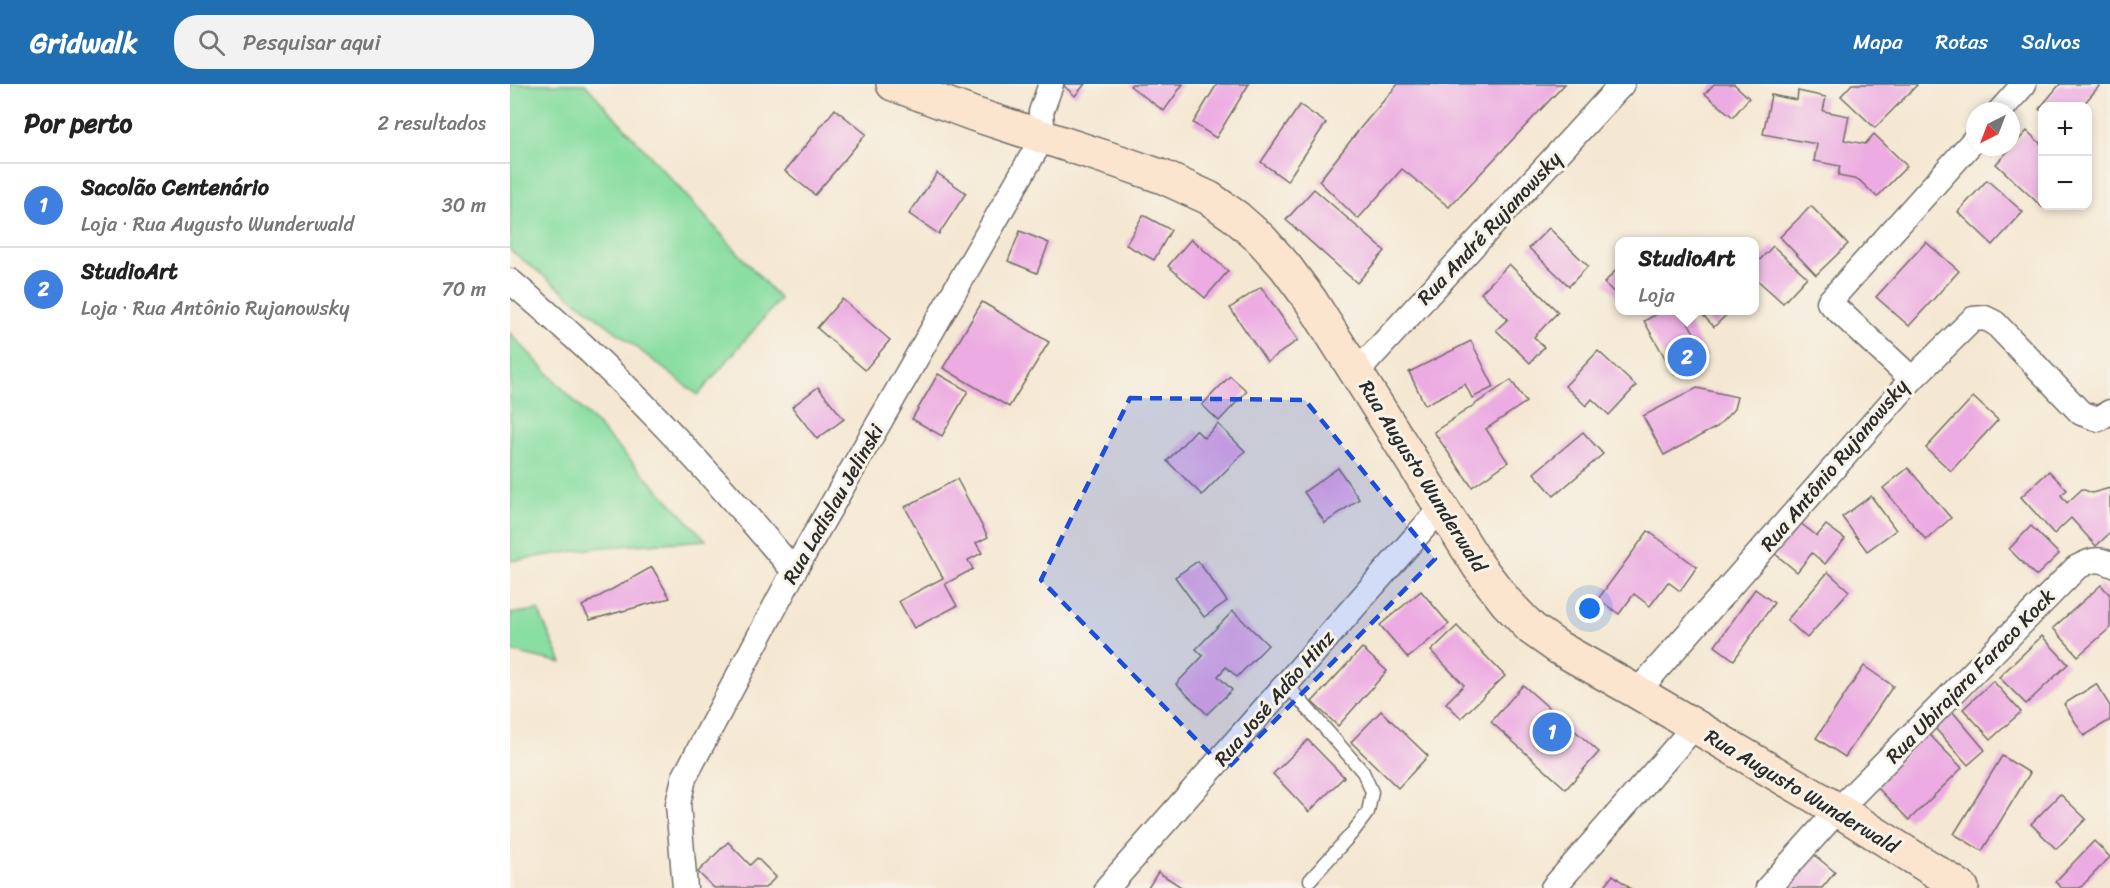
<!DOCTYPE html>
<html lang="pt">
<meta charset="utf-8">
<style>
body{margin:0;font-family:Sriracha,sans-serif;background:#f2f2f2;color:#222}
.controls{position:absolute;right:18px;top:18px;display:grid;overflow:hidden;border-radius:12px;box-shadow:0 3px 9px #0003}
.controls button{width:54px;height:54px;display:grid;place-items:center;padding:0;border:0;border-bottom:2px solid #e0e0e0;background:#fff;color:#222;font:30px sans-serif}
.compass{position:absolute;left:1456px;top:18px;width:54px;height:54px;border-radius:50%;background:#fff;box-shadow:0 3px 9px #0003;rotate:222deg}
.you{position:absolute;left:1080px;top:525px;width:21px;height:21px;margin:-15px;border:4px solid #fff;border-radius:50%;background:#1a73e8;box-shadow:0 0 0 9px #1a73e833}
.badge{display:grid;place-items:center;width:39px;height:39px;border-radius:50%;background:#1f6fb2;color:#fff;font-size:20px;font-weight:700}
.pin{position:absolute;translate:-50% -50%;border:3px solid #fff;box-shadow:0 2px 6px #0006}
.popup{position:absolute;left:1105px;top:153px;width:144px;height:78px;box-sizing:border-box;display:grid;place-content:center;border-radius:12px;background:#fff;filter:drop-shadow(0 2px 4px #0005);font-size:20px;white-space:nowrap;color:#767676}
.popup b{font-size:22px;color:#222}
.popup::after{content:'';position:absolute;left:50%;top:100%;margin-left:-12px;border:12px solid transparent;border-top-color:#fff}
.list{margin:0;padding:0;list-style:none}
h2{display:flex;justify-content:space-between;align-items:center;height:78px;margin:0;padding:0 24px;font-size:26px}
h2 small{font-size:20px;font-weight:400;color:#767676}
.list li{display:grid;grid-template-columns:39px 1fr auto;gap:18px;align-items:center;box-sizing:border-box;height:84px;padding:0 24px;border-top:2px solid #e0e0e0}
.list b{display:block;font-size:22px;white-space:nowrap}
.list p{margin:0;font-size:20px;white-space:nowrap;color:#767676}
.list em{font-size:20px;font-style:normal;color:#767676}
.icon{flex:none;width:33px;height:33px;fill:none;stroke:currentColor;stroke-width:2;stroke-linecap:round;stroke-linejoin:round}
.map{position:relative;flex:none;width:1600px;height:804px;overflow:hidden}
header{display:flex;align-items:center;gap:36px;box-sizing:border-box;height:84px;padding:0 30px;background:#1f6fb2;color:#fff}
header strong{font-size:28px}
nav{display:flex;gap:33px;margin-inline-start:auto;font-size:21px}
.search{width:420px;height:54px;background:#f2f2f2;display:flex;align-items:center;gap:15px;box-sizing:border-box;padding:0 21px;border-radius:24px;color:#767676;font-size:22px}
main{display:flex}
aside{flex:1;background:#fff}
.map>svg:first-child{display:block}
.green{fill:#89dea1;stroke:#5a8466;stroke-width:1.5}
.building{fill:#ecabe2}
.lines{fill:none;stroke-linecap:round;stroke-linejoin:round}
.lane-casing{stroke:#726d66;stroke-width:15}
.street-casing{stroke:#726d66;stroke-width:27}
.secondary-casing{stroke:#726d66;stroke-width:36}
.lane{stroke:#fff;stroke-width:12}
.street{stroke:#fff;stroke-width:24}
.secondary{stroke:#fbe5cf;stroke-width:33}
.marked{fill:#1d4ed8;fill-opacity:0.2;stroke:#1d4ed8;stroke-width:4.5;stroke-dasharray:12 8;stroke-linejoin:round}
.labels{text-anchor:middle;stroke-width:6;stroke-linejoin:round;paint-order:stroke}
.street-label{font-size:20px;fill:#2b2b2b;stroke:#f7f3e8}
</style>
<header>
<strong>Gridwalk</strong>
<div class="search"><svg class="icon" aria-label="search" viewBox="0 0 24 24"><circle cx="10" cy="10" r="6"/><path d="M15 15l6 6"/></svg>Pesquisar aqui</div>
<nav><a>Mapa</a><a>Rotas</a><a>Salvos</a></nav>
</header>
<main>
<aside>
<h2>Por perto<small>2 resultados</small></h2>
<ul class="list">
<li><span class="badge" style="background:#3f7fe0">1</span><div><b>Sacolão Centenário</b><p>Loja · Rua Augusto Wunderwald</p></div><em>30 m</em></li>
<li><span class="badge" style="background:#3f7fe0">2</span><div><b>StudioArt</b><p>Loja · Rua Antônio Rujanowsky</p></div><em>70 m</em></li>
</ul>
</aside>
<div class="map">
<svg width="1600" height="804" viewBox="0 0 1600 804">
<rect width="100%" height="100%" fill="#f7f3e8"/>
<filter id="ink" filterUnits="userSpaceOnUse"><feTurbulence type="fractalNoise" baseFrequency=".0167" numOctaves="2"/><feDisplacementMap in="SourceGraphic" scale="12" xChannelSelector="R" yChannelSelector="G"/><feConvolveMatrix kernelMatrix="1 2 1 2 8 2 1 2 1" color-interpolation-filters="sRGB"/></filter>
<filter id="wash" filterUnits="userSpaceOnUse"><feTurbulence type="fractalNoise" baseFrequency=".008" numOctaves="4" result="noise"/><feDisplacementMap in="SourceGraphic" scale="24" xChannelSelector="R" yChannelSelector="G"/><feGaussianBlur stdDeviation="1.35" result="paint"/><feColorMatrix in="noise" values="0 0 0 0 0 0 0 0 0 0 0 0 0 0 0 0 0 1.4 0 .05"/><feComposite in="paint" operator="in"/></filter>
<g filter="url(#wash)">
<rect width="100%" height="100%" fill="#f5e8d3"/>
<g class="green">
<path d="M0 0H75L270 215 188 311 0 166Z"/>
<path d="M0 249 196 456 92 463 0 477Z"/>
<path d="M28 526 52 579 0 567V530Z"/>
</g>
<g id="blocks">
<g class="building">
<path d="M552 0H575L565 12Z"/>
<path d="M622 0H673L654 27 620 2Z"/>
<path d="M707 0H739L706 54 683 39Z"/>
<path d="M888 0H1055L939 123 892 85 848 135 809 97 852 42Z"/>
<path d="M1204 0H1224L1239 14 1223 33 1195 10Z"/>
<path d="M1342 0H1405L1407 1 1365 44 1331 12Z"/>
<path d="M1550 0H1591L1572 22H1532V28L1529 25Z"/>
<path d="M1288 7 1316 13 1313 27 1339 32 1334 56 1355 60 1364 50 1397 82 1367 113 1349 96 1328 92 1330 82 1304 77 1307 60 1253 50 1261 11 1287 16Z"/>
<path d="M790 21 816 39 777 97 751 78Z"/>
<path d="M325 25 356 50 305 111 275 87Z"/>
<path d="M1517 47 1532 61V123L1486 80Z"/>
<path d="M427 89 456 109 429 150 399 130Z"/>
<path d="M1477 96 1513 128 1483 161 1448 128Z"/>
<path d="M804 105 875 167 847 199 776 136Z"/>
<path d="M1301 122 1338 160 1306 191 1270 153Z"/>
<path d="M633 131 661 146 644 176 616 161Z"/>
<path d="M1039 144 1078 182 1059 202 1019 164Z"/>
<path d="M510 147 539 159 527 189 498 177Z"/>
<path d="M681 155 718 187 695 214 658 182Z"/>
<path d="M1416 158 1449 187 1399 242 1366 213Z"/>
<path d="M1263 162 1297 193 1273 219 1244 193V182Z"/>
<path d="M999 180 1048 228 1024 253 1034 263 1020 279 986 246 998 235 971 209Z"/>
<path d="M1110 182V214L1094 199Z"/>
<path d="M751 203 788 256 757 278 720 224Z"/>
<path d="M332 215 380 256 355 286 307 244Z"/>
<path d="M472 218 539 258 499 323 433 284Z"/>
<path d="M1154 226H1171L1197 272 1165 291 1134 237Z"/>
<path d="M1188 226H1221L1204 243Z"/>
<path d="M961 257 984 303 962 314 955 300 915 321 899 288Z"/>
<path d="M1088 267 1126 302 1099 331 1082 315 1076 322 1055 302Z"/>
<path d="M428 290 458 307 432 352 402 335Z"/>
<path d="M720 292 737 307 709 337 692 321Z"/>
<path d="M1001 296 1016 318 976 345 998 378 962 403 924 348Z"/>
<path d="M308 303 334 335 307 355 282 323Z"/>
<path d="M1187 304 1227 313 1224 325 1207 343 1154 371 1133 332Z"/>
<path d="M1463 313 1488 336 1441 387 1416 364Z"/>
<path d="M708 340 735 367 692 411 657 377 686 346 694 354Z"/>
<path d="M1073 348 1093 370 1044 412 1024 389Z"/>
<path d="M828 384 849 415 815 439 794 408Z"/>
<path d="M1398 384 1441 434 1416 456 1373 404Z"/>
<path d="M1539 387 1557 406 1551 411 1557 419 1572 405 1582 409 1600 404V449L1586 462 1561 434 1544 450 1511 413Z"/>
<path d="M447 395 478 453 466 459 472 469 458 476 463 485 435 500 447 522 404 544 389 517 433 494 395 423Z"/>
<path d="M1361 412 1386 446 1357 467 1332 433Z"/>
<path d="M1289 438 1307 452 1316 441 1335 455 1315 480 1302 469 1287 488 1264 469Z"/>
<path d="M1521 442 1549 470 1526 492 1499 465Z"/>
<path d="M1138 447 1187 483 1170 507 1158 498 1140 522 1124 510 1109 530 1088 515Z"/>
<path d="M688 477 717 517 694 533 665 493Z"/>
<path d="M142 483 160 514 80 536 72 522Z"/>
<path d="M1318 488 1339 507 1297 554 1277 536Z"/>
<path d="M1591 501 1600 511V544L1568 572 1543 544Z"/>
<path d="M1245 505 1264 519 1224 576 1205 562Z"/>
<path d="M911 507 939 540 898 574 870 541Z"/>
<path d="M723 527 758 561 727 593 716 583 708 592 722 606 697 630 666 600 693 572 686 565Z"/>
<path d="M947 542 995 592 951 634 936 619 954 601 921 567Z"/>
<path d="M1532 552 1558 580 1516 620 1489 593Z"/>
<path d="M852 564 877 587 828 642 802 618Z"/>
<path d="M1354 582 1383 602 1335 673 1306 654Z"/>
<path d="M1483 597 1511 628 1481 655 1453 625Z"/>
<path d="M1586 600 1600 622V636L1574 652 1554 620Z"/>
<path d="M1013 601 1089 668 1056 705 981 638Z"/>
<path d="M871 627 918 672 888 704 841 658Z"/>
<path d="M1442 627 1475 666 1458 681 1424 643Z"/>
<path d="M1417 648 1452 684 1399 736 1364 700Z"/>
<path d="M798 656 834 693 799 728 763 690Z"/>
<path d="M1492 672 1520 689 1472 767 1444 750Z"/>
<path d="M1550 710 1576 735 1546 765 1521 740Z"/>
<path d="M1584 757 1600 773 1570 804H1552L1545 798Z"/>
<path d="M218 758 240 781 247 774 266 793 255 804H204L188 788Z"/>
<path d="M1303 770 1325 788 1312 804H1276Z"/>
<path d="M648 788 673 804H638Z"/>
<path d="M1103 791 1120 804H1093Z"/>
</g>
</g>
</g>
<g filter="url(#ink)">
<use href="#blocks" fill-opacity="0" stroke="#726d66" stroke-width="1.5"/>
<g class="lines">
<defs>
<path id="lane" d="M777 601 853 688 862 708 858 728 843 748 800 796"/>
<g id="street">
<path d="M1490 27 1514 0"/>
<path d="M0 197C105 284 196 383 284 487"/>
<path d="M847 288 1112 0"/>
<path d="M1402 295 1463 235 1475 234 1485 239 1571 329 1588 335 1600 328"/>
<path d="M1127 608 1402 295 1319 218 1465 55"/>
<path d="M175 804 168 720 174 694 284 487 533 53 531 28 541 0"/>
<path d="M597 804 931 424"/>
<path d="M1043 804 1184 643"/>
<path d="M1258 804 1328 726 1566 484C1579 477 1586 473 1600 480"/>
</g>
<path id="secondary" d="M383 0 463 30 613 79 653 93 699 114 726 133 751 155 775 182 801 217 969 483 996 518 1022 545 1049 564 1127 608 1328 726 1452 804"/>
</defs>
<use href="#lane" class="lane-casing"/>
<use href="#street" class="street-casing"/>
<use href="#secondary" class="secondary-casing"/>
<use href="#lane" class="lane"/>
<use href="#street" class="street"/>
<use href="#secondary" class="secondary"/>
</g>
</g>
<path class="marked" d="M620 314 795 316 925 475 716 686 531 496Z"/>
<g class="labels">
<g class="street-label">
<text transform="translate(979 144) rotate(-47)" y="7">Rua André Rujanowsky</text>
<text transform="translate(1324 381) rotate(-50)" y="7">Rua Antônio Rujanowsky</text>
<text transform="translate(913 392) rotate(58)" y="7">Rua Augusto Wunderwald</text>
<text transform="translate(323 420) rotate(-60)" y="7">Rua Ladislau Jelinski</text>
<text transform="translate(1460 592) rotate(-46)" y="7">Rua Ubirajara Faraco Kock</text>
<text transform="translate(764 614) rotate(-49)" y="7">Rua José Adão Hinz</text>
<text transform="translate(1292 707) rotate(31)" y="7">Rua Augusto Wunderwald</text>
</g>
</g>
</svg>
<div class="controls">
<button>+</button>
<button>−</button>
</div>
<svg class="compass" viewBox="-18 -18 36 36"><path d="M0-13l5 13h-10z" fill="#e53935"/><path d="M0 13l5-13h-10z" fill="#767676"/></svg>
<div class="you"></div>
<div class="pin badge" style="left:1042px;top:648px;background:#3f7fe0">1</div>
<div class="pin badge" style="left:1177px;top:273px;background:#3f7fe0">2</div>
<div class="popup"><b>StudioArt</b>Loja</div>
</div>
</main>
